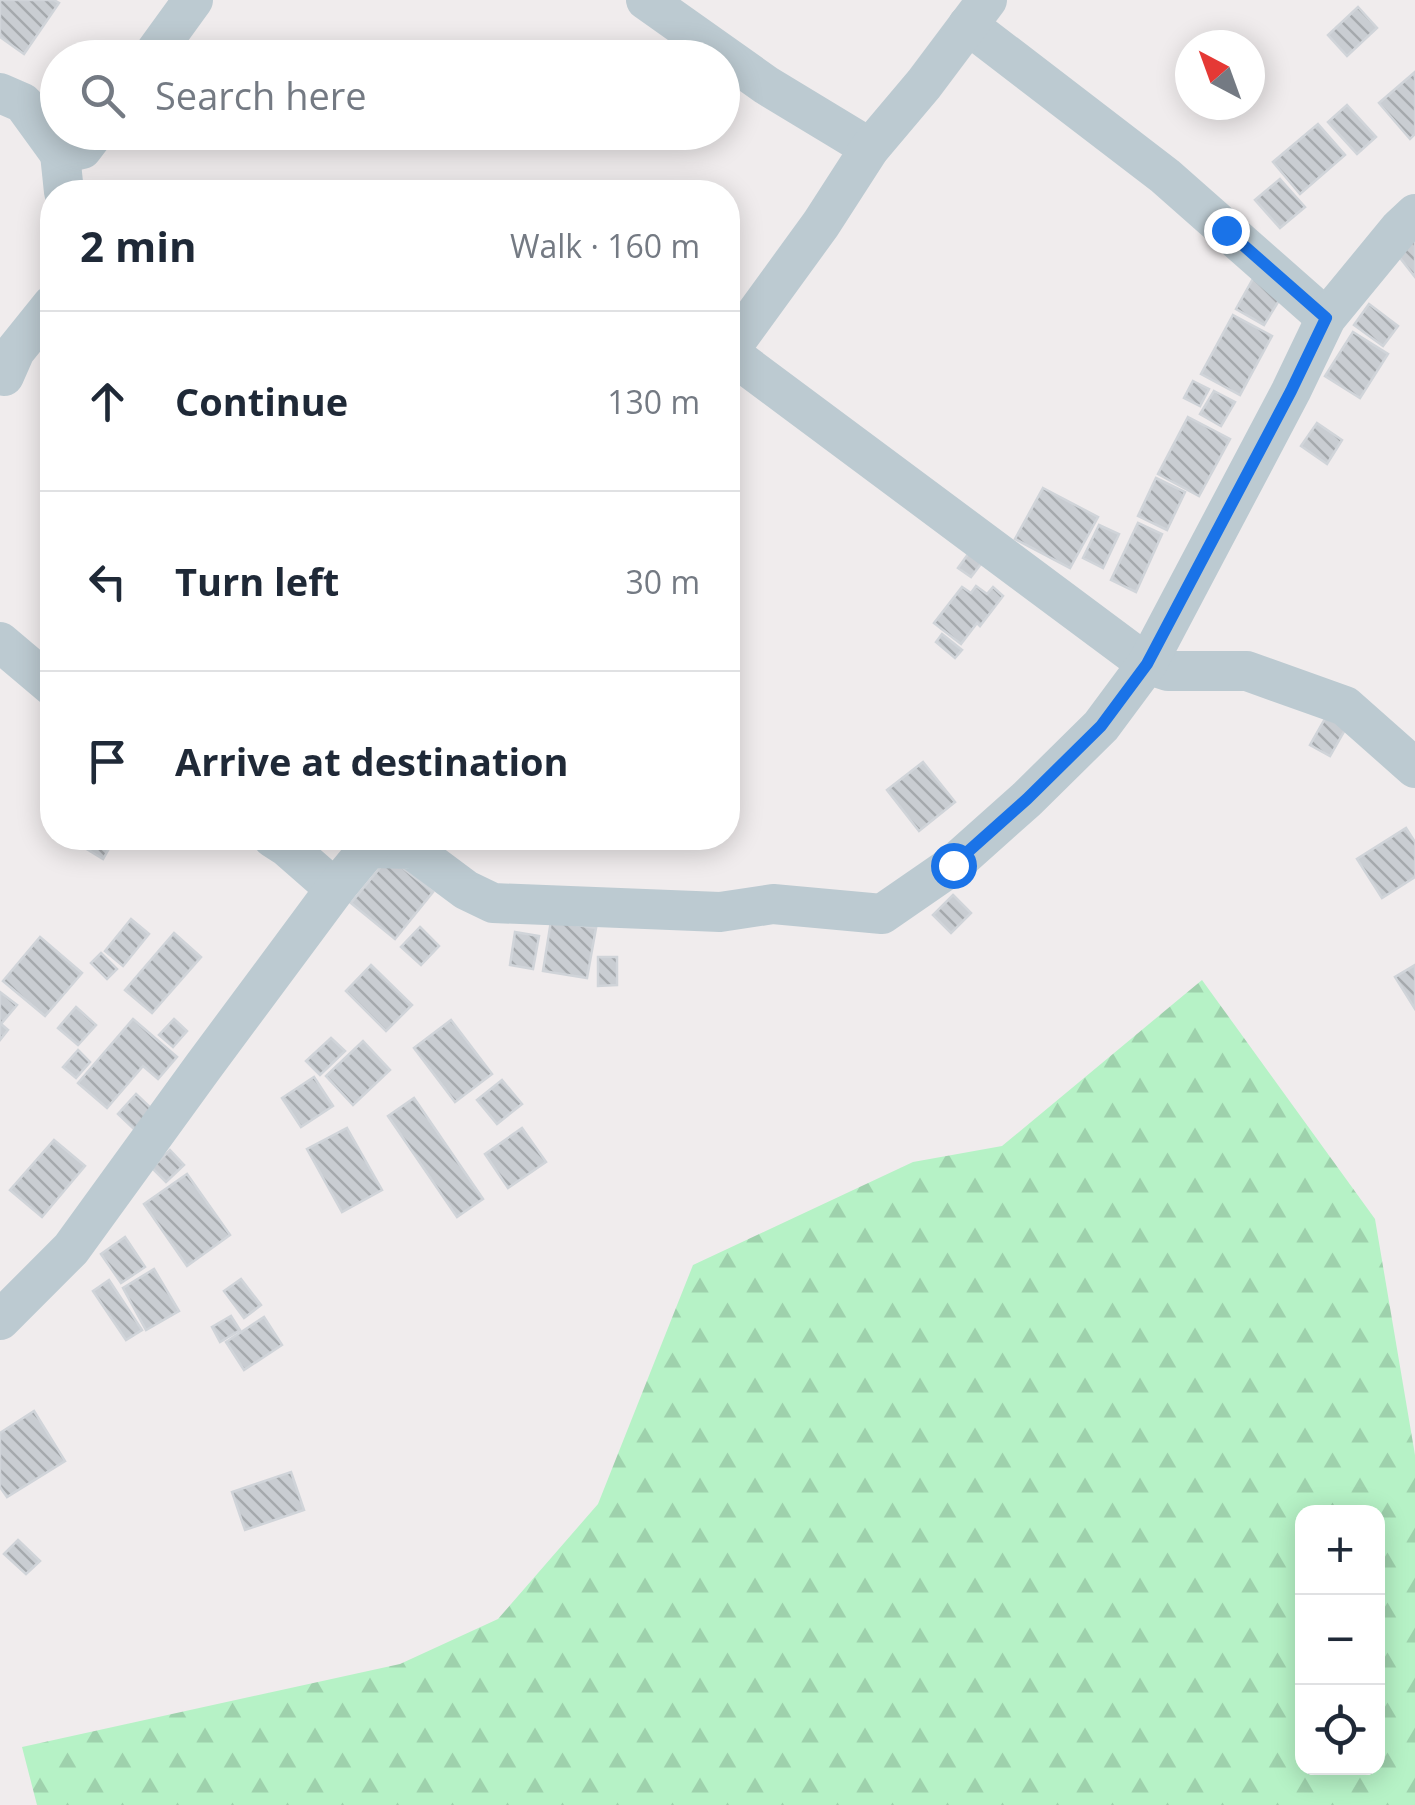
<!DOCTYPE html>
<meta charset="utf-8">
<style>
body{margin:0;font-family:"Open Sans",sans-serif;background:#f6f6f7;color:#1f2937}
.controls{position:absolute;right:30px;bottom:30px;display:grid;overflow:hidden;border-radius:20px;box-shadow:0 5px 25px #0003}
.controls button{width:90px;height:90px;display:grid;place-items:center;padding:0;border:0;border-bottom:2px solid #e0e1e3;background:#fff;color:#1f2937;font:50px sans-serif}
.compass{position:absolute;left:1175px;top:30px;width:90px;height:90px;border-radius:50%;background:#fff;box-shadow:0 5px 25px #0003;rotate:319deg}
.stop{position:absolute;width:30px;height:30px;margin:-22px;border:8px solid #1a73e8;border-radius:50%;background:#fff}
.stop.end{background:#1a73e8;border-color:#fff;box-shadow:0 2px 10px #0008}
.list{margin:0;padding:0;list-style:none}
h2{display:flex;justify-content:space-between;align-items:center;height:130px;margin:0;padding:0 40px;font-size:42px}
h2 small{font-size:32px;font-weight:400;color:#747a83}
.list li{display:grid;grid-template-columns:65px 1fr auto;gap:30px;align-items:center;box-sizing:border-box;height:180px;padding:0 40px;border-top:2px solid #e0e1e3}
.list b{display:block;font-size:38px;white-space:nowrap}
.list em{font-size:32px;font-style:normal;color:#747a83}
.icon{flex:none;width:55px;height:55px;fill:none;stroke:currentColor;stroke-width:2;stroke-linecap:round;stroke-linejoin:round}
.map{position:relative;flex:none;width:1415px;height:1805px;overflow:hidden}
.search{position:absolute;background:#fff;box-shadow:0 5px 25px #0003;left:40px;top:40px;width:700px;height:110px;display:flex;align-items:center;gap:25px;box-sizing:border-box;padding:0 35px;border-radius:55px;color:#747a83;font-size:38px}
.panel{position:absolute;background:#fff;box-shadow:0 5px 25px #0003;left:40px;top:180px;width:700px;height:670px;border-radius:40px}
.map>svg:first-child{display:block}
.forest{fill:url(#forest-firs);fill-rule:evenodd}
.building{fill:url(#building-back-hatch);stroke:#d0d4d9;stroke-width:2.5}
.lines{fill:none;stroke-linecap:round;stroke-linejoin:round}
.minor{stroke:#bccad1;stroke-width:40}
.route{stroke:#1a73e8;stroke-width:12}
</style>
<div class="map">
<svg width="1415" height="1805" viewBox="0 0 1415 1805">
<defs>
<pattern id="forest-firs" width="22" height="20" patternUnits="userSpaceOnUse" patternTransform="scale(2.5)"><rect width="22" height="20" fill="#b6f2c6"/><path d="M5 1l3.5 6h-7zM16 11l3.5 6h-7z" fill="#9ed1ac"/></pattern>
<pattern id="building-back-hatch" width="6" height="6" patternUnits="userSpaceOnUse" patternTransform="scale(2.5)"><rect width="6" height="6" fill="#c9cdd2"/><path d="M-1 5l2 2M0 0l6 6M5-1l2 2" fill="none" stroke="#a5a9ad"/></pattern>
</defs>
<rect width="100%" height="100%" fill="#f0eced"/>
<path class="forest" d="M1202 980 1375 1219 1415 1455V1805H37L22 1747 400 1664 498 1619 598 1504 693 1265 913 1162 1002 1146ZM1302 1512H1378V1768H1302Z"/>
<g class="building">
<path d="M0 0H54L59 3 24 54 0 37Z"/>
<path d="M1358 7 1377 28 1347 56 1328 35Z"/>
<path d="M1415 72V134L1410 139 1379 103Z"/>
<path d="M1347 105 1376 137 1357 154 1328 122Z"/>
<path d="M1318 124 1345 155 1300 194 1273 162Z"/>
<path d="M1280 179 1305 207 1280 228 1255 200Z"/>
<path d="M1415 239V277L1397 254Z"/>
<path d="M1254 277 1283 294 1264 325 1236 309Z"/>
<path d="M1369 304 1398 326 1383 346 1354 325Z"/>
<path d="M1233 315 1272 336 1240 395 1201 374Z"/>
<path d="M1353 332 1388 354 1360 398 1325 376Z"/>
<path d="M1193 381 1209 389 1200 406 1184 398Z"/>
<path d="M1214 391 1235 402 1221 426 1200 414Z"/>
<path d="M1188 417 1230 439 1199 496 1158 474Z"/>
<path d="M1317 423 1342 440 1327 464 1301 446Z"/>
<path d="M1156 478 1185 492 1167 530 1138 516Z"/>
<path d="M1043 488 1098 517 1070 568 1015 539Z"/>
<path d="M1138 523 1162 534 1136 592 1111 580Z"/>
<path d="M1099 525 1119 534 1103 568 1083 558Z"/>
<path d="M974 546 987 556 971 577 958 568Z"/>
<path d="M976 586 987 594 993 587 1003 596 980 626 977 623 961 644 934 623 962 587 971 593Z"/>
<path d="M942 634 962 650 955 658 936 642Z"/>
<path d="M1330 710 1350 721 1330 756 1310 745Z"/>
<path d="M923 762 955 802 919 831 887 790Z"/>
<path d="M1406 828 1415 842V877L1382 898 1357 859Z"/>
<path d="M73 838H115L103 859 72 840Z"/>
<path d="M389 857 433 892 395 939 351 903Z"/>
<path d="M953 895 971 913 951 933 933 915Z"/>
<path d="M131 919 149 934 123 966 105 951Z"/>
<path d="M551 921 596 928 587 978 543 971Z"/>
<path d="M420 927 439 946 421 965 401 947Z"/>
<path d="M515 932 539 936 533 969 510 965Z"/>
<path d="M174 933 201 957 152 1013 125 990Z"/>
<path d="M40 937 82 973 45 1016 3 981Z"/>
<path d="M101 953 117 969 107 979 91 963Z"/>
<path d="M598 957H617V985L598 986Z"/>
<path d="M371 965 412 1005 386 1031 346 991Z"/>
<path d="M1415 965V1009L1395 977Z"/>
<path d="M0 992 17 1005 1 1024 8 1030 0 1040Z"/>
<path d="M76 1007 96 1025 78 1045 58 1028Z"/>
<path d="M133 1019 177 1057 158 1079 143 1066 107 1108 78 1083Z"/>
<path d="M174 1019 187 1031 173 1047 159 1035Z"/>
<path d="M451 1020 492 1074 455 1102 414 1048Z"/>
<path d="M331 1038 345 1051 320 1075 306 1061Z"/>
<path d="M363 1041 390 1070 353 1105 326 1076Z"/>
<path d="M78 1050 90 1062 76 1078 63 1067Z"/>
<path d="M314 1077 333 1106 301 1127 282 1098Z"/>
<path d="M502 1080 522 1104 497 1124 477 1100Z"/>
<path d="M136 1094 154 1111 136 1131 118 1114Z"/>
<path d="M414 1098 483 1199 457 1217 388 1116Z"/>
<path d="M347 1128 382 1190 342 1212 307 1149Z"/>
<path d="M522 1128 546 1162 508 1188 485 1154Z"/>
<path d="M54 1140 85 1166 42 1217 10 1190Z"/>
<path d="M170 1150 184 1165 166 1182 152 1168Z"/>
<path d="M187 1174 230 1235 187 1266 144 1204Z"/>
<path d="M125 1237 145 1267 121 1283 101 1254Z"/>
<path d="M154 1269 179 1311 146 1330 123 1288Z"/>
<path d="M241 1279 261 1305 244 1318 224 1291Z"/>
<path d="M109 1280 142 1330 126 1340 93 1291Z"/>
<path d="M231 1316 240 1330 220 1342 212 1327Z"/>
<path d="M264 1317 282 1345 244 1370 226 1342Z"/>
<path d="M34 1411 65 1461 7 1497 0 1487V1433Z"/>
<path d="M291 1472 304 1510 245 1530 232 1492Z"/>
<path d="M18 1540 40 1561 26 1574 4 1554Z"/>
</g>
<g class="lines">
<g class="minor">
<path d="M646 0 766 85 870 148"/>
<path d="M968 25 1165 176 1326 318"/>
<path d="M151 58 193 0"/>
<path d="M0 93 23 103 60 154 82 149 95 132"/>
<path d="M60 154 64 192"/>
<path d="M728 352 1147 664 1168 671H1247L1345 706 1415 768"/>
<path d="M728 352 821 224 870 148 924 84 987 0"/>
<path d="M4 376 15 351 52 305"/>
<path d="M0 642 52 686"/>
<path d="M273 838 287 847 335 889"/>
<path d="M371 848 411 849 466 890 493 903 720 912 773 904 882 914 953 865 1027 799 1101 726 1147 664 1291 391 1326 318 1400 228 1415 214"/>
<path d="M0 1320 71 1249 203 1067 335 889 377 838"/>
</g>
</g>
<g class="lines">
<path class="route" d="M953 865 1027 799 1101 726 1147 664 1291 391 1326 318 1226 230"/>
</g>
</svg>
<div class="controls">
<button>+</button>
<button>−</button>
<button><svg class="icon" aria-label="locate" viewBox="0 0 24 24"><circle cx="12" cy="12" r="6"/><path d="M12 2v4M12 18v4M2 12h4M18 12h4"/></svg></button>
</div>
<svg class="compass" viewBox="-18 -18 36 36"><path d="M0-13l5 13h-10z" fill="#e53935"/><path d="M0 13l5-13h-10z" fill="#747a83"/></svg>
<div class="stop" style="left:953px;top:865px"></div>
<div class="stop end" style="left:1226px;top:230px"></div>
<div class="search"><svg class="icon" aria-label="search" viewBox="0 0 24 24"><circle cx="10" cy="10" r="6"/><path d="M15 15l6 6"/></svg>Search here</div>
<section class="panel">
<h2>2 min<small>Walk · 160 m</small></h2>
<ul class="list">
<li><svg class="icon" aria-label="ahead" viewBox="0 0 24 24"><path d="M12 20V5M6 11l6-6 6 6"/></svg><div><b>Continue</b></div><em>130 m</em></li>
<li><svg class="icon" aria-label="left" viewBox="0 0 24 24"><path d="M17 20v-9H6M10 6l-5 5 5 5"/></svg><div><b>Turn left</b></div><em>30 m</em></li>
<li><svg class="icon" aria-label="arrive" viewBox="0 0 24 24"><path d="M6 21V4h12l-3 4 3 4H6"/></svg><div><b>Arrive at destination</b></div></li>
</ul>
</section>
</div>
